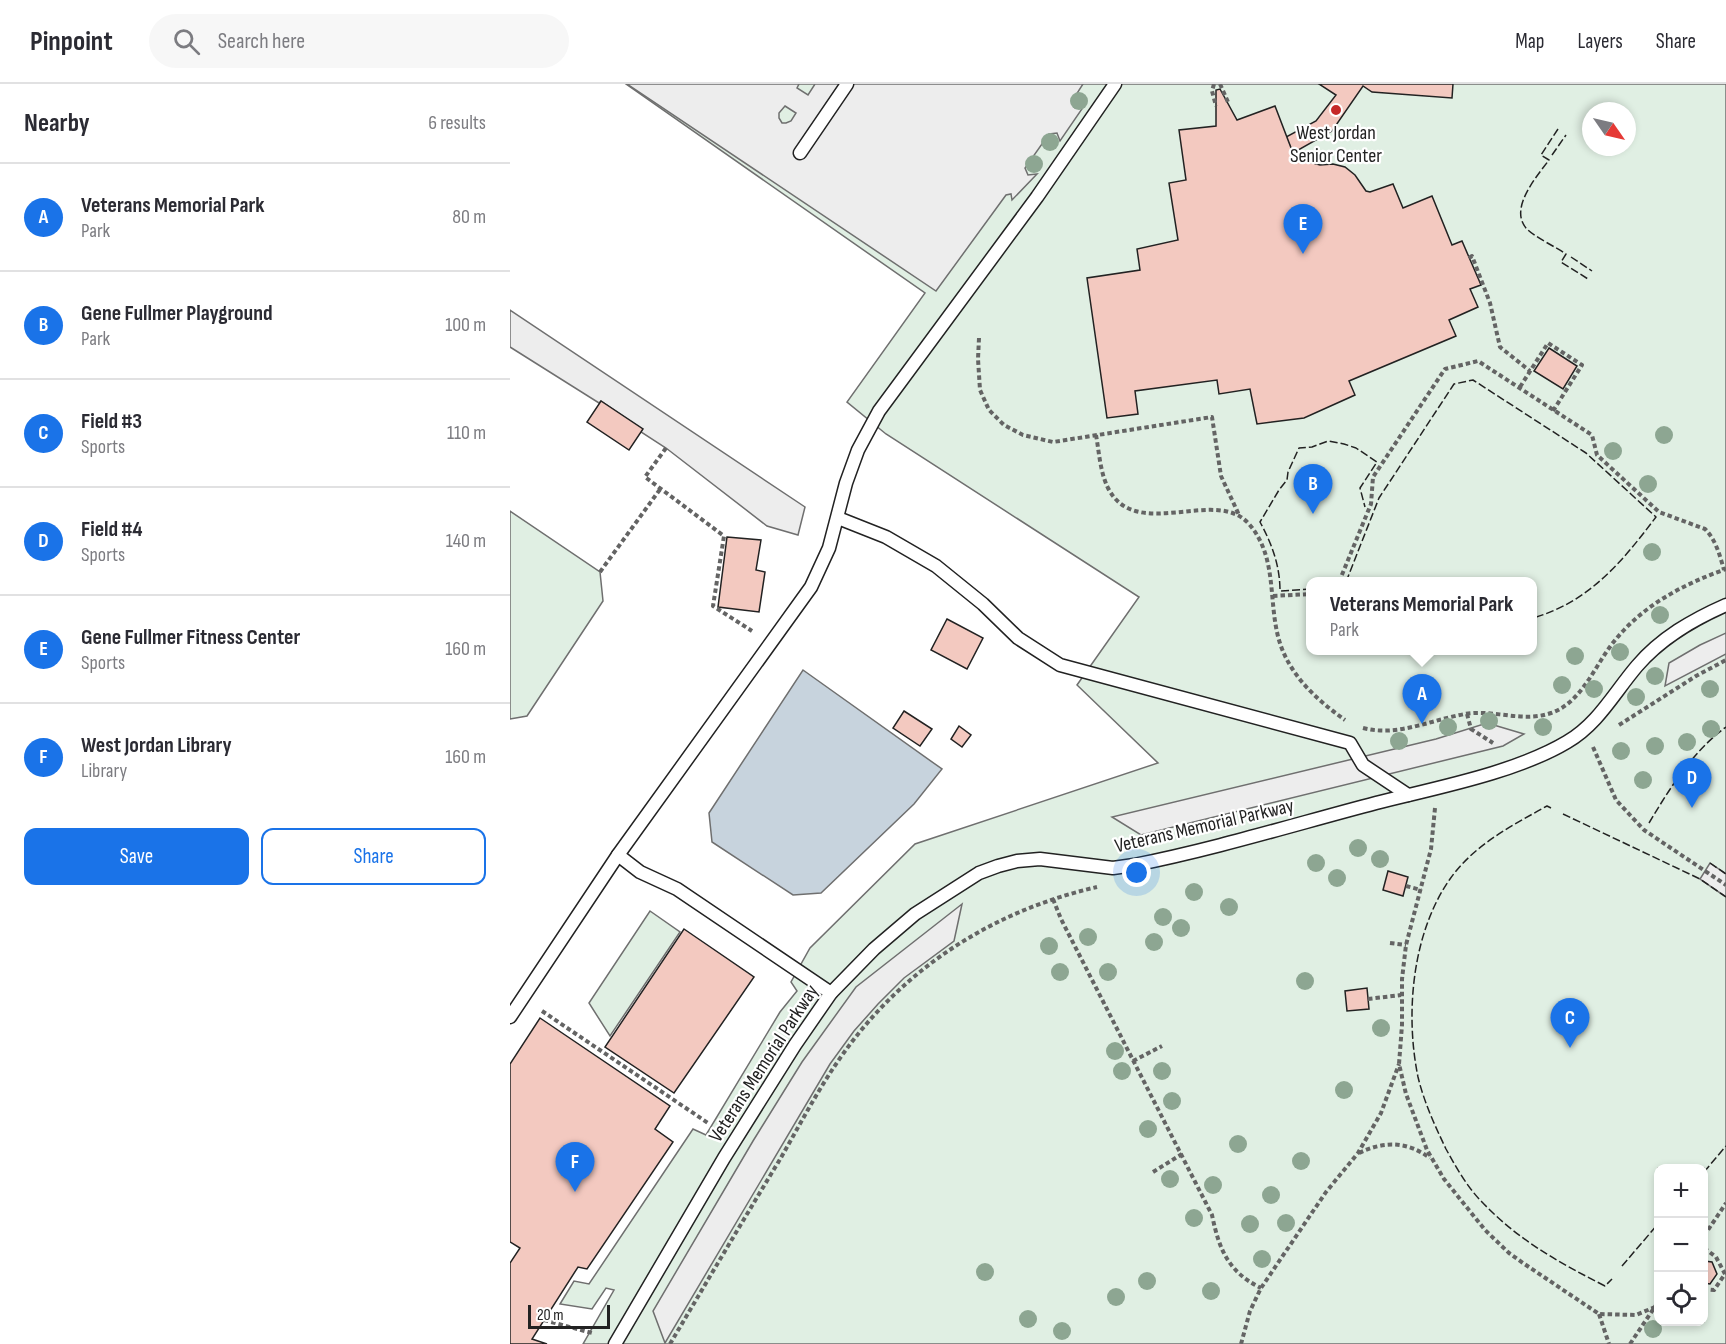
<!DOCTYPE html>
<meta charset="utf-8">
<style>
body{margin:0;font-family:"Sofia Sans Condensed",sans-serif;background:#f7f7f7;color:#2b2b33}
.controls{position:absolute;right:18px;bottom:18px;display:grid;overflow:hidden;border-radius:12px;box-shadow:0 3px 9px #0003}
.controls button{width:54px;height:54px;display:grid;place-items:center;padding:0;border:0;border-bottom:2px solid #e1e1e2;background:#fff;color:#2b2b33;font:30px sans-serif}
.compass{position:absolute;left:1072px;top:18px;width:54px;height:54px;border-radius:50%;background:#fff;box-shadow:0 3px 9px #0003;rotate:124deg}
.scale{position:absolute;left:18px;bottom:15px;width:82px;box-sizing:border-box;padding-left:6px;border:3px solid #222;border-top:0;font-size:16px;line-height:21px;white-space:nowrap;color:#222;-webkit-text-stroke:4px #fff;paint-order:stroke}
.you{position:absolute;left:627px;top:789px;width:21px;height:21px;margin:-15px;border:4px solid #fff;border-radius:50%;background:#1a73e8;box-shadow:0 0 0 9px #1a73e833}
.badge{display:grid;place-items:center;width:39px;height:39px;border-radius:50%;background:#1a73e8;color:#fff;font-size:20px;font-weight:700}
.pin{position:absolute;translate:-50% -50px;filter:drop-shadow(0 2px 3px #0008)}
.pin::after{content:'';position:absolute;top:32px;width:21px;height:18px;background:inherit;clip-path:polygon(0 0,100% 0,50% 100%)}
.popup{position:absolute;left:796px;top:493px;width:231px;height:78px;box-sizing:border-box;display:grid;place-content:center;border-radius:12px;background:#fff;filter:drop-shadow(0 2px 4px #0005);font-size:20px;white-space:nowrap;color:#7c7c81}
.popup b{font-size:22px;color:#2b2b33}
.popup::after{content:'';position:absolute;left:50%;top:100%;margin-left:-12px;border:12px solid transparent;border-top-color:#fff}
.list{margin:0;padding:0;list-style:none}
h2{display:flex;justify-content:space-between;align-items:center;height:78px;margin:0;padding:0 24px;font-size:26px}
h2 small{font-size:20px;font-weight:400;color:#7c7c81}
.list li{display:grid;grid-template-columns:39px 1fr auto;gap:18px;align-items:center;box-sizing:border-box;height:108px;padding:0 24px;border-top:2px solid #e1e1e2}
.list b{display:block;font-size:22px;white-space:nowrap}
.list p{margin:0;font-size:20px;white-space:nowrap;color:#7c7c81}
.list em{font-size:20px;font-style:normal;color:#7c7c81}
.actions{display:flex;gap:12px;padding:18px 24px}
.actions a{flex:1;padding:14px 0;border:2px solid #1a73e8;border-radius:12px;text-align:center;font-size:21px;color:#1a73e8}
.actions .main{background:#1a73e8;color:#fff}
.icon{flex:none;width:33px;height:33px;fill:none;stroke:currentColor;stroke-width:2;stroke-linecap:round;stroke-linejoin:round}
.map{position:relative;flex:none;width:1216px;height:1260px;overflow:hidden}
header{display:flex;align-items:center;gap:36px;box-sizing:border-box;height:84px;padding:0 30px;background:#fff;border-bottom:2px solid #e1e1e2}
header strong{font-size:28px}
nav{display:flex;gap:33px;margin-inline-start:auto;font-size:21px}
.search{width:420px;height:54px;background:#f7f7f7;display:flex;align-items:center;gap:15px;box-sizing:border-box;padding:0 21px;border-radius:33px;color:#7c7c81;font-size:22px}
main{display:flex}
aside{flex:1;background:#fff}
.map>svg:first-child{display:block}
.green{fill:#e0efe3;stroke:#6f6f6f;stroke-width:1.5;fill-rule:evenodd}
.parking{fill:#ededed;stroke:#6f6f6f;stroke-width:1.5;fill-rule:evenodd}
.water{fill:#c7d3dd;stroke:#6f6f6f;stroke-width:1.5}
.building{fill:#f3c9c0;stroke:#222;stroke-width:1.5}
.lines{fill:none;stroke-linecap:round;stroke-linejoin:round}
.lane-casing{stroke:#222;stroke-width:15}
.path{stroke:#646464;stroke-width:4;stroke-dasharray:4.5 3;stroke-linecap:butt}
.lane{stroke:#fff;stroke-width:12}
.fence{stroke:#222;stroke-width:1.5;stroke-dasharray:8 3;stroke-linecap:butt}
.tree{fill:#8da692}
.poi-dot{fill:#c62828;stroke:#fff;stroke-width:2}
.labels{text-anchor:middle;stroke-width:4.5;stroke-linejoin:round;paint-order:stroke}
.poi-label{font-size:20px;fill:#222;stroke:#fff}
.street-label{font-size:20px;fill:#222;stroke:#fff}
</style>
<header>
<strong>Pinpoint</strong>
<div class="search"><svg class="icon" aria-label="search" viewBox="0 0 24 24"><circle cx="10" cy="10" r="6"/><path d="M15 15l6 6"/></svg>Search here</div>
<nav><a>Map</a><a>Layers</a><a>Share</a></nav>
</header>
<main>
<aside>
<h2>Nearby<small>6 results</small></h2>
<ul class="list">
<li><span class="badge">A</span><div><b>Veterans Memorial Park</b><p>Park</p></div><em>80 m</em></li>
<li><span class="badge">B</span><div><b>Gene Fullmer Playground</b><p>Park</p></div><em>100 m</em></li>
<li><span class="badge">C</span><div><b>Field #3</b><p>Sports</p></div><em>110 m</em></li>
<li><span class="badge">D</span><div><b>Field #4</b><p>Sports</p></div><em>140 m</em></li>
<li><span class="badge">E</span><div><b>Gene Fullmer Fitness Center</b><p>Sports</p></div><em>160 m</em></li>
<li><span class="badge">F</span><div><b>West Jordan Library</b><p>Library</p></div><em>160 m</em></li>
</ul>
<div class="actions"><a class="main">Save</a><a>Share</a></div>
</aside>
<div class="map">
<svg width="1216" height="1260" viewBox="0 0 1216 1260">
<rect width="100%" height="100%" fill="#fff"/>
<g class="green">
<path d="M116 0H1216V1260H73L104 1206 96 1204 82 1225 50 1220 64 1197 79 1200 183 1045 196 1051 270 928 287 907 281 898 300 864 405 760 648 679 567 601 629 513 376 350 337 318 415 209ZM1081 27H1117V63H1081ZM801 498H1023V566H801ZM1148 1084H1194V1238H1148Z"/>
<path d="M0 427 90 488 93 517 17 632 0 635Z"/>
<path d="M140 827 170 848 100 952 79 919Z"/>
</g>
<g class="parking">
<path d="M117 0H289L287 4 298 11 305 0H573L562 17 565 24 574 22 550 57 547 49 539 50 515 84 518 91 527 90 502 116 501 110 496 111 426 207ZM275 22 286 29 281 37 276 39H272L269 34V29Z"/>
<path d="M0 226 295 423 288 451 257 442 156 364 131 348 132 345 91 317 89 319 0 263Z"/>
<path d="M1216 549V570L1155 602 1159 579 1190 561Z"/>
<path d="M977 639 1014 650 993 662 631 751 602 733 926 655Z"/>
<path d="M1200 779 1216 790V813L1190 795Z"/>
<path d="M452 820 444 857 394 894 368 920 344 947 320 980 155 1259 143 1227 243 1057 292 978 346 903Z"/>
</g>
<path class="water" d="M293 586 432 685 404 720 311 809 283 811 202 758 199 729Z"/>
<g class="building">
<path d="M809 0H943L942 14 862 8 853 2 822 47 783 69 776 53 806 37 826 11Z"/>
<path d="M710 5 727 36 765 22 783 69 792 76 810 81 823 80 835 83 845 91 856 107 860 108 883 100 893 124 922 112 942 161 952 157 971 201 960 205 968 223 939 236 946 252 839 297 845 311 794 334 747 340 740 305 709 310 707 296 625 307 628 330 597 334 577 194 630 186 627 165 668 156 659 99 676 96 669 46 706 42V6Z"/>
<path d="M1039 264 1067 282 1053 305 1024 287Z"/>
<path d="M91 317 133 345 119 366 77 338Z"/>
<path d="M217 453 251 456 246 486 255 488 249 528 208 523Z"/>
<path d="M437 535 473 554 457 585 421 566Z"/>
<path d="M394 627 422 645 410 662 383 644Z"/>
<path d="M449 642 461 651 452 663 441 655Z"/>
<path d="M878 787 898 793 893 812 873 806Z"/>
<path d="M174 845 244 893 164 1009 95 963Z"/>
<path d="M857 904 859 925 837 927 835 907Z"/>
<path d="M30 934 160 1022 145 1045 163 1058 77 1185 68 1183 22 1255 37 1260H0V1179L10 1164 0 1158V980Z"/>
<path d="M1194 1177 1202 1178 1207 1190 1200 1200 1194 1199Z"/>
</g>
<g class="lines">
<defs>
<g id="lane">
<path d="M290 69 337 0"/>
<path d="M328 434 376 453 426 482 473 520 508 554 550 581 840 659 853 681 898 711"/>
<path d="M108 771 301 503 319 464 336 399 348 366 369 327 527 113 605 0"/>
<path d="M0 933 108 771 130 788 167 805 321 909"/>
<path d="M105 1260 214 1074 285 961 321 909 364 865 405 830 469 789 488 782 507 777 530 775 603 784 624 781C705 765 786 740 866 719 925 704 1005 689 1057 658 1088 640 1104 609 1127 582 1151 554 1182 536 1216 521"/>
</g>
</defs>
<use href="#lane" class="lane-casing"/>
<g class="path">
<path d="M704 0 702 7 706 22"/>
<path d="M710 0 718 18"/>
<path d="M959 174 962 172 980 219 990 263 1020 287"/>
<path d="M469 254 468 275 470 306 479 326 494 341 513 351 543 358 702 333 711 392 729 431"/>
<path d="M1010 303 1038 259 1072 281 1043 327"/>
<path d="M586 351C589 367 590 388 598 404 626 459 706 402 739 440 766 471 759 512 767 548 775 587 804 614 835 636"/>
<path d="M156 364 135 393 214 452 203 522 242 547"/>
<path d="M90 488 151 404"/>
<path d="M829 498 861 420 863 393 935 285 968 277 1082 351 1087 371 1149 428 1195 445C1206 456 1210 472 1214 486"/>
<path d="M763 512 801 510"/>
<path d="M957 630 961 645 983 659"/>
<path d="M1109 641 1186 592 1216 576"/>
<path d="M853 644C888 653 920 636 955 630 984 625 1012 639 1041 629 1073 618 1085 580 1106 555 1135 520 1174 500 1216 485"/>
<path d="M1083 663 1106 716 1134 746 1216 801"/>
<path d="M925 724 921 765 896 861 892 895V941L889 980 896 1010 917 1066 934 1095 975 1146 999 1169 1013 1179 1089 1230 1126 1231 1145 1223"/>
<path d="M896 802 911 806"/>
<path d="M543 815 551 835 702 1131C709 1165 718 1188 751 1204"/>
<path d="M880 859 896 861"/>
<path d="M858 915 891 911"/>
<path d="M32 927 198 1039"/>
<path d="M623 977 652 962"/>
<path d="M849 1069C874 1057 897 1057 920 1074"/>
<path d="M643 1088 672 1070"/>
<path d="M1194 1152 1216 1119"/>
<path d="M1194 1164 1206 1173 1215 1190 1204 1206 1194 1205"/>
<path d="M1089 1230 1099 1260"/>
<path d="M34 1236 82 1249"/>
<path d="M160 1260C196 1199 232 1138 269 1077 287 1046 304 1013 324 983 386 889 478 828 587 803"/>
<path d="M731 1260 740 1227 751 1204 816 1108 848 1069 871 1029 889 980"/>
<path d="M1120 1260 1148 1218"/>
</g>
<use href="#lane" class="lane"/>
<g class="fence">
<path d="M1048 45 1031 71 1039 76C1027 92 999 124 1016 144 1024 153 1046 163 1056 170L1051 178 1078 195"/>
<path d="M1042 71 1056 51"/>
<path d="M1061 173 1082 187"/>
<path d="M821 498 826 495"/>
<path d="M836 498 869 414 944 300 963 296 1076 369 1146 433C1112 478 1079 518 1023 534"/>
<path d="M801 505 770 507C770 482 762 460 750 438L769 406 777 396 778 388 789 364 802 363 818 357 834 360 846 364 867 378 850 404 855 423"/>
<path d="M1041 724 1037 722C1001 742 964 761 940 795 902 849 895 930 908 993 914 1018 925 1042 936 1065 946 1083 957 1103 972 1118 1008 1156 1048 1178 1095 1202L1102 1195"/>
<path d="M1053 730 1190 795 1216 813"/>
<path d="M1139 739C1160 704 1183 667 1216 643"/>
<path d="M1200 779 1216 790"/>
<path d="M1194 1088 1216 1062"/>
<path d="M1112 1182 1148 1140"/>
</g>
</g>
<g class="tree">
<circle cx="569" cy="17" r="9"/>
<circle cx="540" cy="58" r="9"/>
<circle cx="524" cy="80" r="9"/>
<circle cx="1154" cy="351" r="9"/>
<circle cx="1103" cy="367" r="9"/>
<circle cx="1138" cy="400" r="9"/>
<circle cx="1142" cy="468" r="9"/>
<circle cx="1150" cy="531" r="9"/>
<circle cx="1110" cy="568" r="9"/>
<circle cx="1065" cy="572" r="9"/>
<circle cx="1145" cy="592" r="9"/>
<circle cx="1052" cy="601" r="9"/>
<circle cx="1084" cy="605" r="9"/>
<circle cx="1200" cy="605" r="9"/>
<circle cx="1126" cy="613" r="9"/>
<circle cx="979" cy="637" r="9"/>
<circle cx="938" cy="643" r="9"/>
<circle cx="1033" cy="643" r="9"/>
<circle cx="1201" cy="645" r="9"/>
<circle cx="889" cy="657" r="9"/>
<circle cx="1177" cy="658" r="9"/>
<circle cx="1145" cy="662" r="9"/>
<circle cx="1111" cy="667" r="9"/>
<circle cx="1133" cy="696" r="9"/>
<circle cx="848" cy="764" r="9"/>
<circle cx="870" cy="775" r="9"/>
<circle cx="806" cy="779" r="9"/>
<circle cx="827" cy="794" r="9"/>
<circle cx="684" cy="808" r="9"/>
<circle cx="719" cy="823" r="9"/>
<circle cx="653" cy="833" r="9"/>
<circle cx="671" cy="844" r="9"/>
<circle cx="578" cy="853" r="9"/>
<circle cx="644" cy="858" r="9"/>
<circle cx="539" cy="862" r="9"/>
<circle cx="550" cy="888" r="9"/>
<circle cx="598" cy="888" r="9"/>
<circle cx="795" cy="897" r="9"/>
<circle cx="871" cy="944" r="9"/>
<circle cx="605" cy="967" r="9"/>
<circle cx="612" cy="987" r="9"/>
<circle cx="652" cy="987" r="9"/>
<circle cx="834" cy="1006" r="9"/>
<circle cx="662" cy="1017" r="9"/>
<circle cx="638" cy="1045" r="9"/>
<circle cx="728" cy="1060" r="9"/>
<circle cx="791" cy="1077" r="9"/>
<circle cx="660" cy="1095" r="9"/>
<circle cx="703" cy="1101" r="9"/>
<circle cx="761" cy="1111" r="9"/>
<circle cx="684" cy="1134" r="9"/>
<circle cx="776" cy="1139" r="9"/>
<circle cx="740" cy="1140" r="9"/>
<circle cx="752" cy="1175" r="9"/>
<circle cx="475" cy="1188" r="9"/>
<circle cx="637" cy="1197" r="9"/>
<circle cx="701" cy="1207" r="9"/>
<circle cx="606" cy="1213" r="9"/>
<circle cx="518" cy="1235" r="9"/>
<circle cx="1143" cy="1245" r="9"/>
<circle cx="552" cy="1247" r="9"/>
</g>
<circle class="poi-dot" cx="826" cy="26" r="6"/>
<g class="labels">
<g class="poi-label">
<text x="826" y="55">West Jordan<tspan x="826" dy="23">Senior Center</tspan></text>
</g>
<g class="street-label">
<text transform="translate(694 741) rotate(-13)" y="7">Veterans Memorial Parkway</text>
<text transform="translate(253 979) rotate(-57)" y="7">Veterans Memorial Parkway</text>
</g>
</g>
</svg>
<div class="controls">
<button>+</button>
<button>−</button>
<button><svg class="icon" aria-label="locate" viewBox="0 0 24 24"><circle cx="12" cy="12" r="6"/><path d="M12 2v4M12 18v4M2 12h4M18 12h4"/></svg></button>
</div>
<svg class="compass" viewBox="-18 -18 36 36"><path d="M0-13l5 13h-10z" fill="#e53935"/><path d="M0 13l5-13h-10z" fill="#7c7c81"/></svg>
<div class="scale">20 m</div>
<div class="you"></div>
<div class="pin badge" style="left:912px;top:640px">A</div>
<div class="popup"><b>Veterans Memorial Park</b>Park</div>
<div class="pin badge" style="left:803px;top:430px">B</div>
<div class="pin badge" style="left:1060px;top:964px">C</div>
<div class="pin badge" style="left:1182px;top:724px">D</div>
<div class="pin badge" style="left:793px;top:170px">E</div>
<div class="pin badge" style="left:65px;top:1108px">F</div>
</div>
</main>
